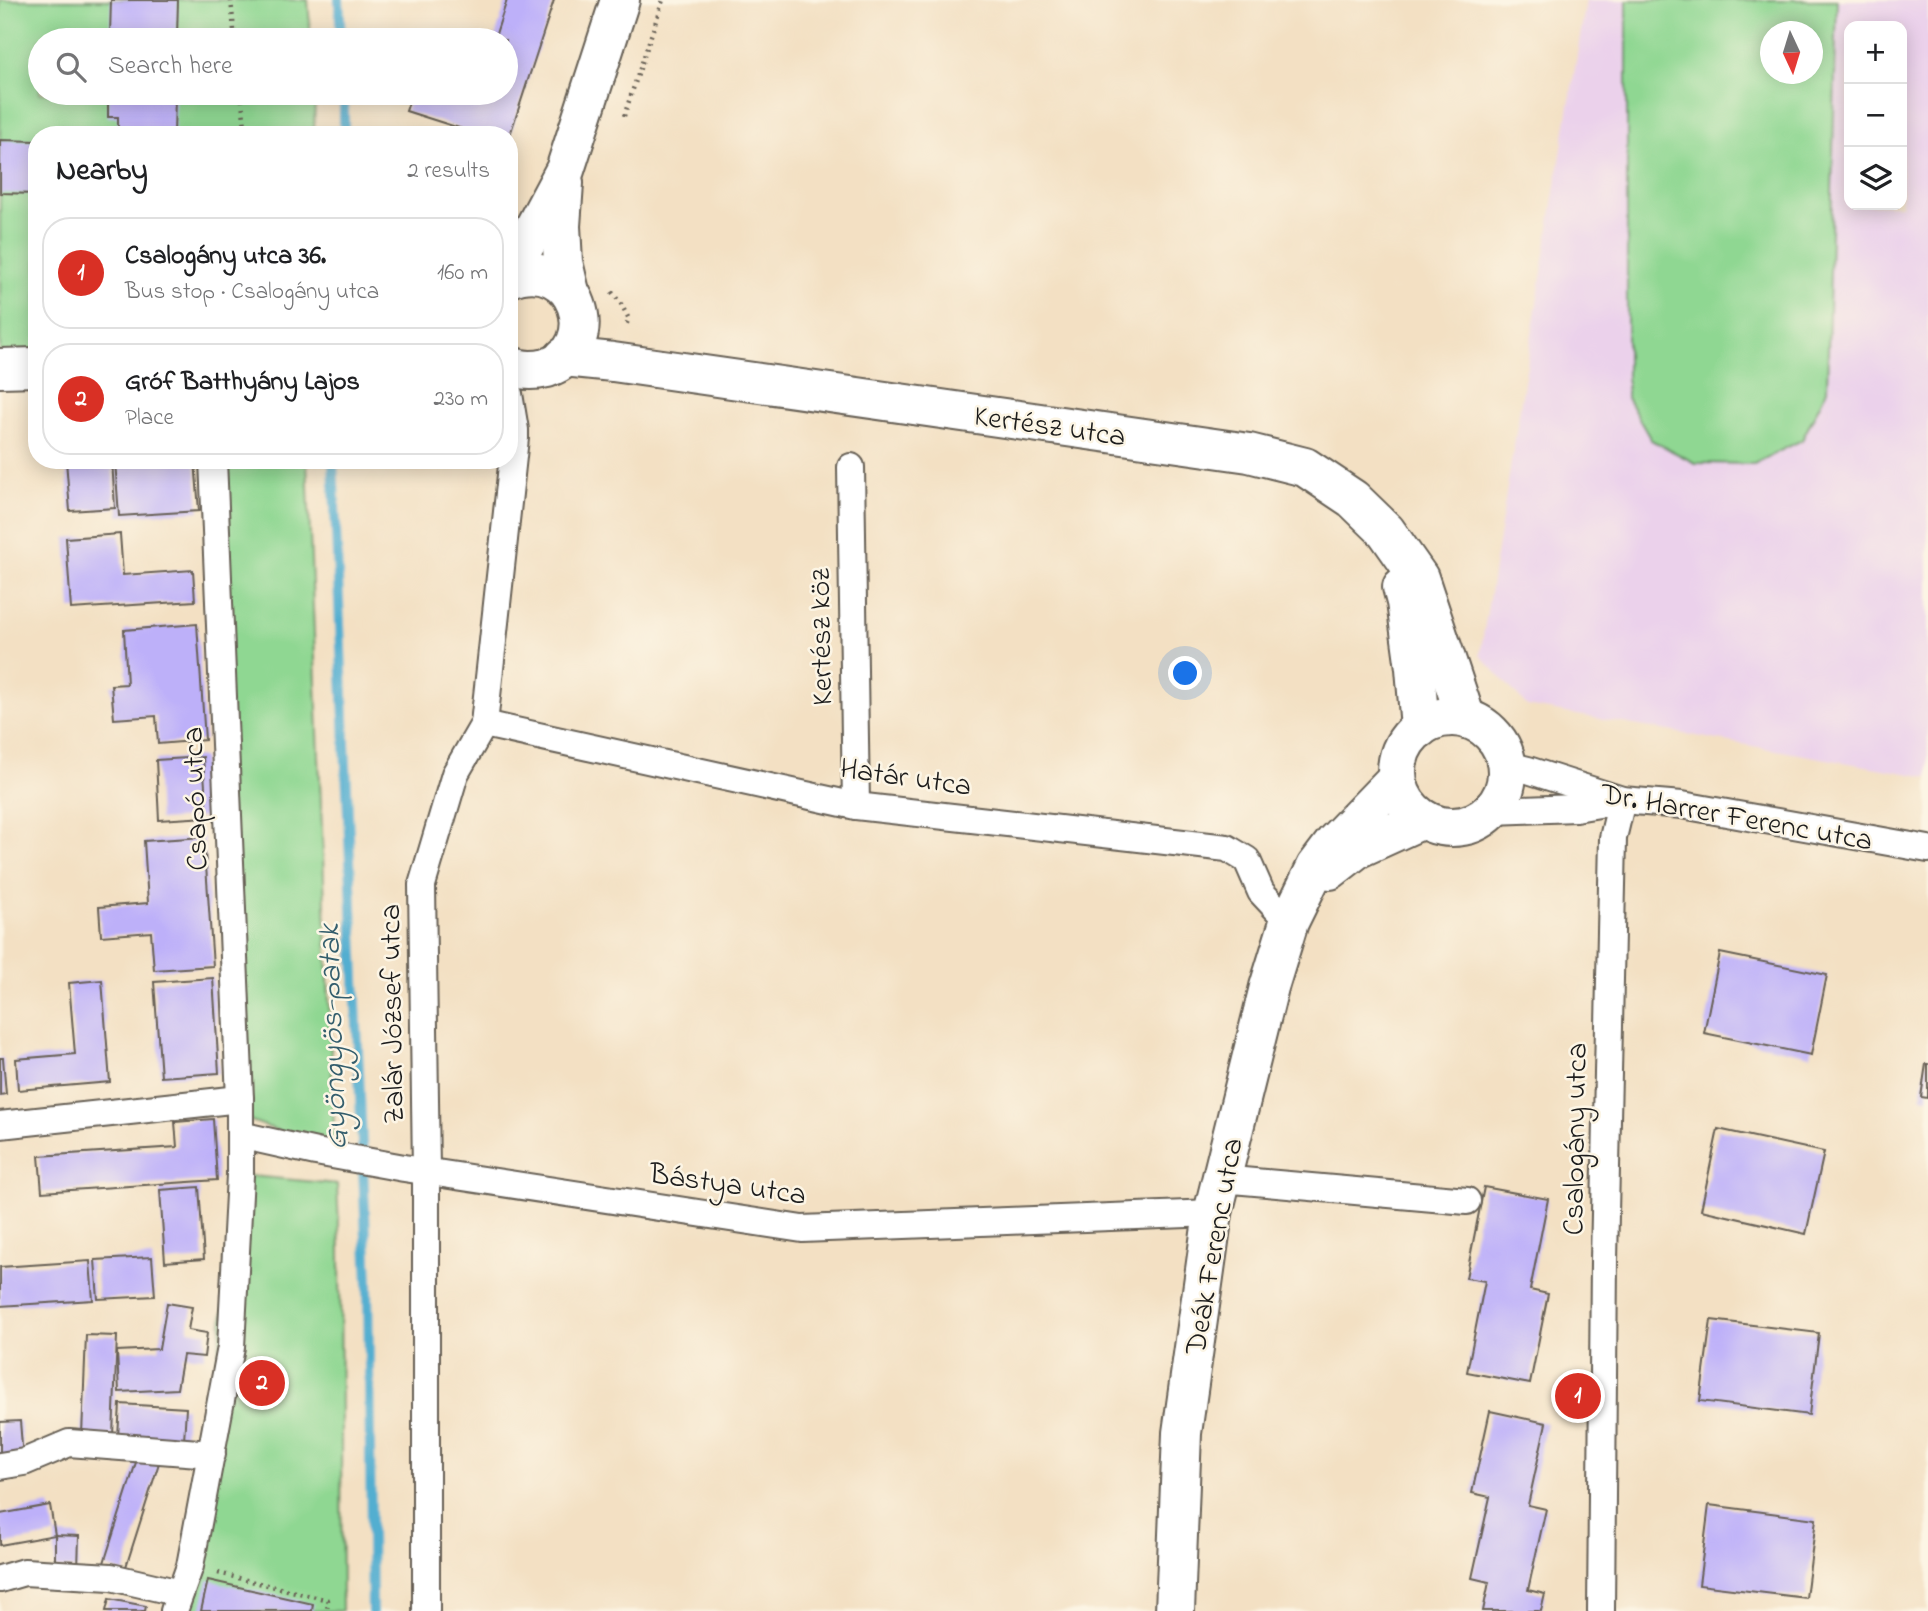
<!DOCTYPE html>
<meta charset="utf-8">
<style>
body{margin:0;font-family:"Indie Flower",sans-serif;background:#f6f6f6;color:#202124}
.controls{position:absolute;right:21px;top:21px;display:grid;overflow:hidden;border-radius:14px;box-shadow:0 4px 18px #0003}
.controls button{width:63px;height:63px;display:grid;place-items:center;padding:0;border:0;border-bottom:2px solid #e0e0e0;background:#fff;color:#202124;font:35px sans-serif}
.compass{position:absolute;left:1760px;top:21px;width:63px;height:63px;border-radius:50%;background:#fff;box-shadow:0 4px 18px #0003;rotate:176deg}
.you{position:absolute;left:1186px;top:674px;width:24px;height:24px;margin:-18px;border:5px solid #fff;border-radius:50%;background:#1a73e8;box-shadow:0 0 0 10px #1a73e833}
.badge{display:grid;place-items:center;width:46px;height:46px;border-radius:50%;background:#d93025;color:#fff;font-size:23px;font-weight:700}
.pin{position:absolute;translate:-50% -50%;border:4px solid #fff;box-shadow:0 2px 7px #0006}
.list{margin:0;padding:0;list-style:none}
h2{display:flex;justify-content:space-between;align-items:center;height:91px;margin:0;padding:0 28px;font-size:30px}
h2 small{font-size:23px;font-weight:400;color:#757577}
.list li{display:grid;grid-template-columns:46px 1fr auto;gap:21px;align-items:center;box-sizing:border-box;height:112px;margin:0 14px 14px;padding:0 14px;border:2px solid #e0e0e0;border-radius:28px}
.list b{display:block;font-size:26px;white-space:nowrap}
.list p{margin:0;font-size:23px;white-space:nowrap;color:#757577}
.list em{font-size:23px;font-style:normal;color:#757577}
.icon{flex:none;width:38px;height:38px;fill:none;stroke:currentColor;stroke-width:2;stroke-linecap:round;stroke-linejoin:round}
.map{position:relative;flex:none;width:1928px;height:1611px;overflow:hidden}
.search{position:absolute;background:#fff;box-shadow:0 4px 18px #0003;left:28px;top:28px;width:490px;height:77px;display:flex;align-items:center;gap:18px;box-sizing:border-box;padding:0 24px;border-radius:38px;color:#757577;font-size:26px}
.panel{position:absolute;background:#fff;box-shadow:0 4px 18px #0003;left:28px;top:126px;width:490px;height:343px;border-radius:28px}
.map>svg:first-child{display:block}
.built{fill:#ebd1eb;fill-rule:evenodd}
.green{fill:#8fd792;stroke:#567a57;stroke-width:2;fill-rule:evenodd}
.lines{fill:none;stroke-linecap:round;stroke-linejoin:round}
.stream{stroke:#52aed0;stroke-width:10}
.building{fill:#bdb0f9}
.street-casing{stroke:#676156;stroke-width:30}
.secondary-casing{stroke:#676156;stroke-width:42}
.path{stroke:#676156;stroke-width:4.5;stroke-dasharray:2 5;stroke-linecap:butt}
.street{stroke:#fff;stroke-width:26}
.secondary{stroke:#fff;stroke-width:38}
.labels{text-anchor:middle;stroke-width:5;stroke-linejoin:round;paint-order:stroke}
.street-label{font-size:30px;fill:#1c1c1c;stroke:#fcf5e5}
.water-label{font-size:32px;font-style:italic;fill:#345e6d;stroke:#fcf5e5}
</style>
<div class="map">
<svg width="1928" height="1611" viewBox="0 0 1928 1611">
<rect width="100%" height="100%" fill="#fcf5e5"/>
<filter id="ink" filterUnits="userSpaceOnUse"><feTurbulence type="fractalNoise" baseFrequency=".0143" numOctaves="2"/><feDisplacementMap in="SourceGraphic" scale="14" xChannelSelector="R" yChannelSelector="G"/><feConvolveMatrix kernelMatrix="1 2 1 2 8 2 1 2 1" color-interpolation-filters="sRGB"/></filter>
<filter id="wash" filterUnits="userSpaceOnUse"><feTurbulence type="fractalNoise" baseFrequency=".00686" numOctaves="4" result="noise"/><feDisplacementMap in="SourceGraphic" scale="28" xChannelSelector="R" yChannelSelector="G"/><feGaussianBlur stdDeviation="1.57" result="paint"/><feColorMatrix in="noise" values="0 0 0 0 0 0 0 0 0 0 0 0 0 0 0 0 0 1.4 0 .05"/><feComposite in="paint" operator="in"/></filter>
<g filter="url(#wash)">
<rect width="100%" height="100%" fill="#f3e0c3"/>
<path class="built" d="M1586 0H1928V777L1527 706 1480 655ZM1849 26H1902V205H1849ZM1770 32H1812V74H1770Z"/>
<g class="green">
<path d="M0 0H308L311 40H40V93H315L314 135H37V366L0 368Z"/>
<path d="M1627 0H1837L1827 390 1802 440 1754 464 1695 463 1651 440 1627 398ZM1770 32H1812V74H1770Z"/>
<path d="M213 460H307L335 1151 240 1117Z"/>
<path d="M240 1175 337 1184 340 1249 342 1611H186Z"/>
</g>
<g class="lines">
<g class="stream">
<path d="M339 0 341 40"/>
<path d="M344 135V93"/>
<path d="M333 460 368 1284 372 1611"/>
</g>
</g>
<g id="blocks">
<g class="building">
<path d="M111 0H178L177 37H187V40H102V34H110Z"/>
<path d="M507 0H554L510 135H481L406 111 412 93H506V40H494Z"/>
<path d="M108 93H186L185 96H175L174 135H118V117H108Z"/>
<path d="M0 140 37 141V194L0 193Z"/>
<path d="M66 460H112L115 508 70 511Z"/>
<path d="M115 460H195L199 511 119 516Z"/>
<path d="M120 534 123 575 193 570 195 601 71 609 66 538Z"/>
<path d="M197 624 205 740 158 744 156 716 114 719 111 685 127 684 124 630Z"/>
<path d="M203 757 207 817 159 820 156 760Z"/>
<path d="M204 837 213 966 154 970 151 932 101 936 99 907 148 903 144 841Z"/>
<path d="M1720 953 1827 975 1811 1055 1704 1033Z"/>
<path d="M213 978 219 1073 161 1077 154 982Z"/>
<path d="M102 980 110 1082 18 1090 16 1059 75 1054 69 983Z"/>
<path d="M0 1058H3L6 1094 0 1095Z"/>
<path d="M1926 1064H1928V1098L1921 1097Z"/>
<path d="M213 1119 217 1180 42 1192 39 1156 177 1147 175 1122Z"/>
<path d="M1718 1129 1824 1152 1806 1234 1701 1210Z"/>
<path d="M199 1187 204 1259 165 1262 160 1190Z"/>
<path d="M1484 1187 1548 1199 1530 1290 1548 1294 1530 1384 1467 1372 1485 1281 1466 1278Z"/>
<path d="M152 1257 155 1296 98 1299 95 1260Z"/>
<path d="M90 1261 93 1300 0 1306V1267Z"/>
<path d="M167 1303 192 1307 188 1330 207 1333 204 1357 183 1355 177 1389 119 1392 117 1351 159 1349Z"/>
<path d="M1711 1320 1819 1333 1809 1415 1700 1401Z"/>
<path d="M86 1335 117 1336 113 1436 82 1435Z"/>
<path d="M120 1404 186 1408 184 1441 118 1437Z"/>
<path d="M1490 1411 1546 1423 1528 1505 1546 1509 1528 1590 1545 1594 1541 1611H1483L1489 1582 1472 1578 1490 1497 1472 1493Z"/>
<path d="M20 1421 23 1458 0 1459V1422Z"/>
<path d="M138 1456 159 1463 124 1573 103 1566Z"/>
<path d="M50 1505 55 1535 0 1545V1514Z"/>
<path d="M1709 1505 1816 1519 1806 1598 1699 1585Z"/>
<path d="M55 1535 79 1536 78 1569 55 1568Z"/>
<path d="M208 1580 313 1604 312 1611H201Z"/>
<path d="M109 1599 146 1606 145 1611H106Z"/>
</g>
</g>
</g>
<g filter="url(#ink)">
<use href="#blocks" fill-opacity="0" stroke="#676156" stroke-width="2"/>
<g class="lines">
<defs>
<g id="street">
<path d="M851 467 856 806"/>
<path d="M484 724 856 806 1227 848 1247 860 1261 892 1289 922"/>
<path d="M1507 765 1528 770 1622 800 1682 805 1928 849"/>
<path d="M1492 811 1576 808 1617 801"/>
<path d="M0 1125 240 1099"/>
<path d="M240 1135 316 1152 404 1168 802 1229 1213 1213"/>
<path d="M1221 1179 1467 1201"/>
<path d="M0 1466 24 1462 69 1443 212 1454"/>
<path d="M0 1579 24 1572 111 1577 180 1593"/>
<path d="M174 1611 190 1566 231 1347 240 1175V1099L213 460"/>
<path d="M426 1611V1171L422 885 455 774 484 724 515 438V430L509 394"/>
<path d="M1601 1611 1604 1261 1613 838 1622 800"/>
</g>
<g id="secondary">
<path d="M564 183 561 226 563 262 570 292"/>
<path d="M509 275 565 170 620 0"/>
<path d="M509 278C578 251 607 348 547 368 534 371 520 371 509 365"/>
<path d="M564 357 613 362 1249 453 1305 467 1353 499 1386 531 1419 578 1466 719"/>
<path d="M0 368 37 367"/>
<path d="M1402 587 1406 602 1415 668 1420 728"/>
<circle cx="1452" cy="772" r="55"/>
<path d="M1330 870 1357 849 1423 819"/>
<path d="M1175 1611 1182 1433 1213 1213 1269 987 1289 922 1316 867 1335 842 1397 778"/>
</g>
</defs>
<use href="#street" class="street-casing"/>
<use href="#secondary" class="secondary-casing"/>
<g class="path">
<path d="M231 0 235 40"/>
<path d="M241 93 246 135"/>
<path d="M624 116 663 0"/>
<path d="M612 292 621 304 629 319 625 327"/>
<path d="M218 1573 328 1600 327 1611"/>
</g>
<use href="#street" class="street"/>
<use href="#secondary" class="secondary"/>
</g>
</g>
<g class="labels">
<g class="street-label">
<text transform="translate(1050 425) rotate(8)" y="10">Kertész utca</text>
<text transform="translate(820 637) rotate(-91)" y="10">Kertész köz</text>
<text transform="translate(906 776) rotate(8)" y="10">Határ utca</text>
<text transform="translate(194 799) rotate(-92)" y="10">Csapó utca</text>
<text transform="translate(1737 816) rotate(10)" y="10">Dr. Harrer Ferenc utca</text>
<text transform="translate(391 1014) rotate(-91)" y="10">Zalár József utca</text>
<text transform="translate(1574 1139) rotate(-89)" y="10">Csalogány utca</text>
<text transform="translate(728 1183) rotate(8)" y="10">Bástya utca</text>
<text transform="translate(1213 1246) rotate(-80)" y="10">Deák Ferenc utca</text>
</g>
<g class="water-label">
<text transform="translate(331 1037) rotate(-92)" y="11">Gyöngyös-patak</text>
</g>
</g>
</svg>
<div class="controls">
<button>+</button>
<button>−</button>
<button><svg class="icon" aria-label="layers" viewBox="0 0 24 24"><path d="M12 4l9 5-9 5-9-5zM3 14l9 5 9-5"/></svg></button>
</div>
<svg class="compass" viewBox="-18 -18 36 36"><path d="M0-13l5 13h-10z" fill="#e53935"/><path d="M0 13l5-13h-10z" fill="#757577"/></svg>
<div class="you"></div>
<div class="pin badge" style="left:1578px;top:1396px">1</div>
<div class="pin badge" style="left:262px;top:1383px">2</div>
<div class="search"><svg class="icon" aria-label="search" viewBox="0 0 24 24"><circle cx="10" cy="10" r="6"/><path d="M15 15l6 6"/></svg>Search here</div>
<section class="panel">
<h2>Nearby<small>2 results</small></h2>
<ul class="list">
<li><span class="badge">1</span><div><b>Csalogány utca 36.</b><p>Bus stop · Csalogány utca</p></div><em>160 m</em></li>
<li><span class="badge">2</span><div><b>Gróf Batthyány Lajos</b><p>Place</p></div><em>230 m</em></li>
</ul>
</section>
</div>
